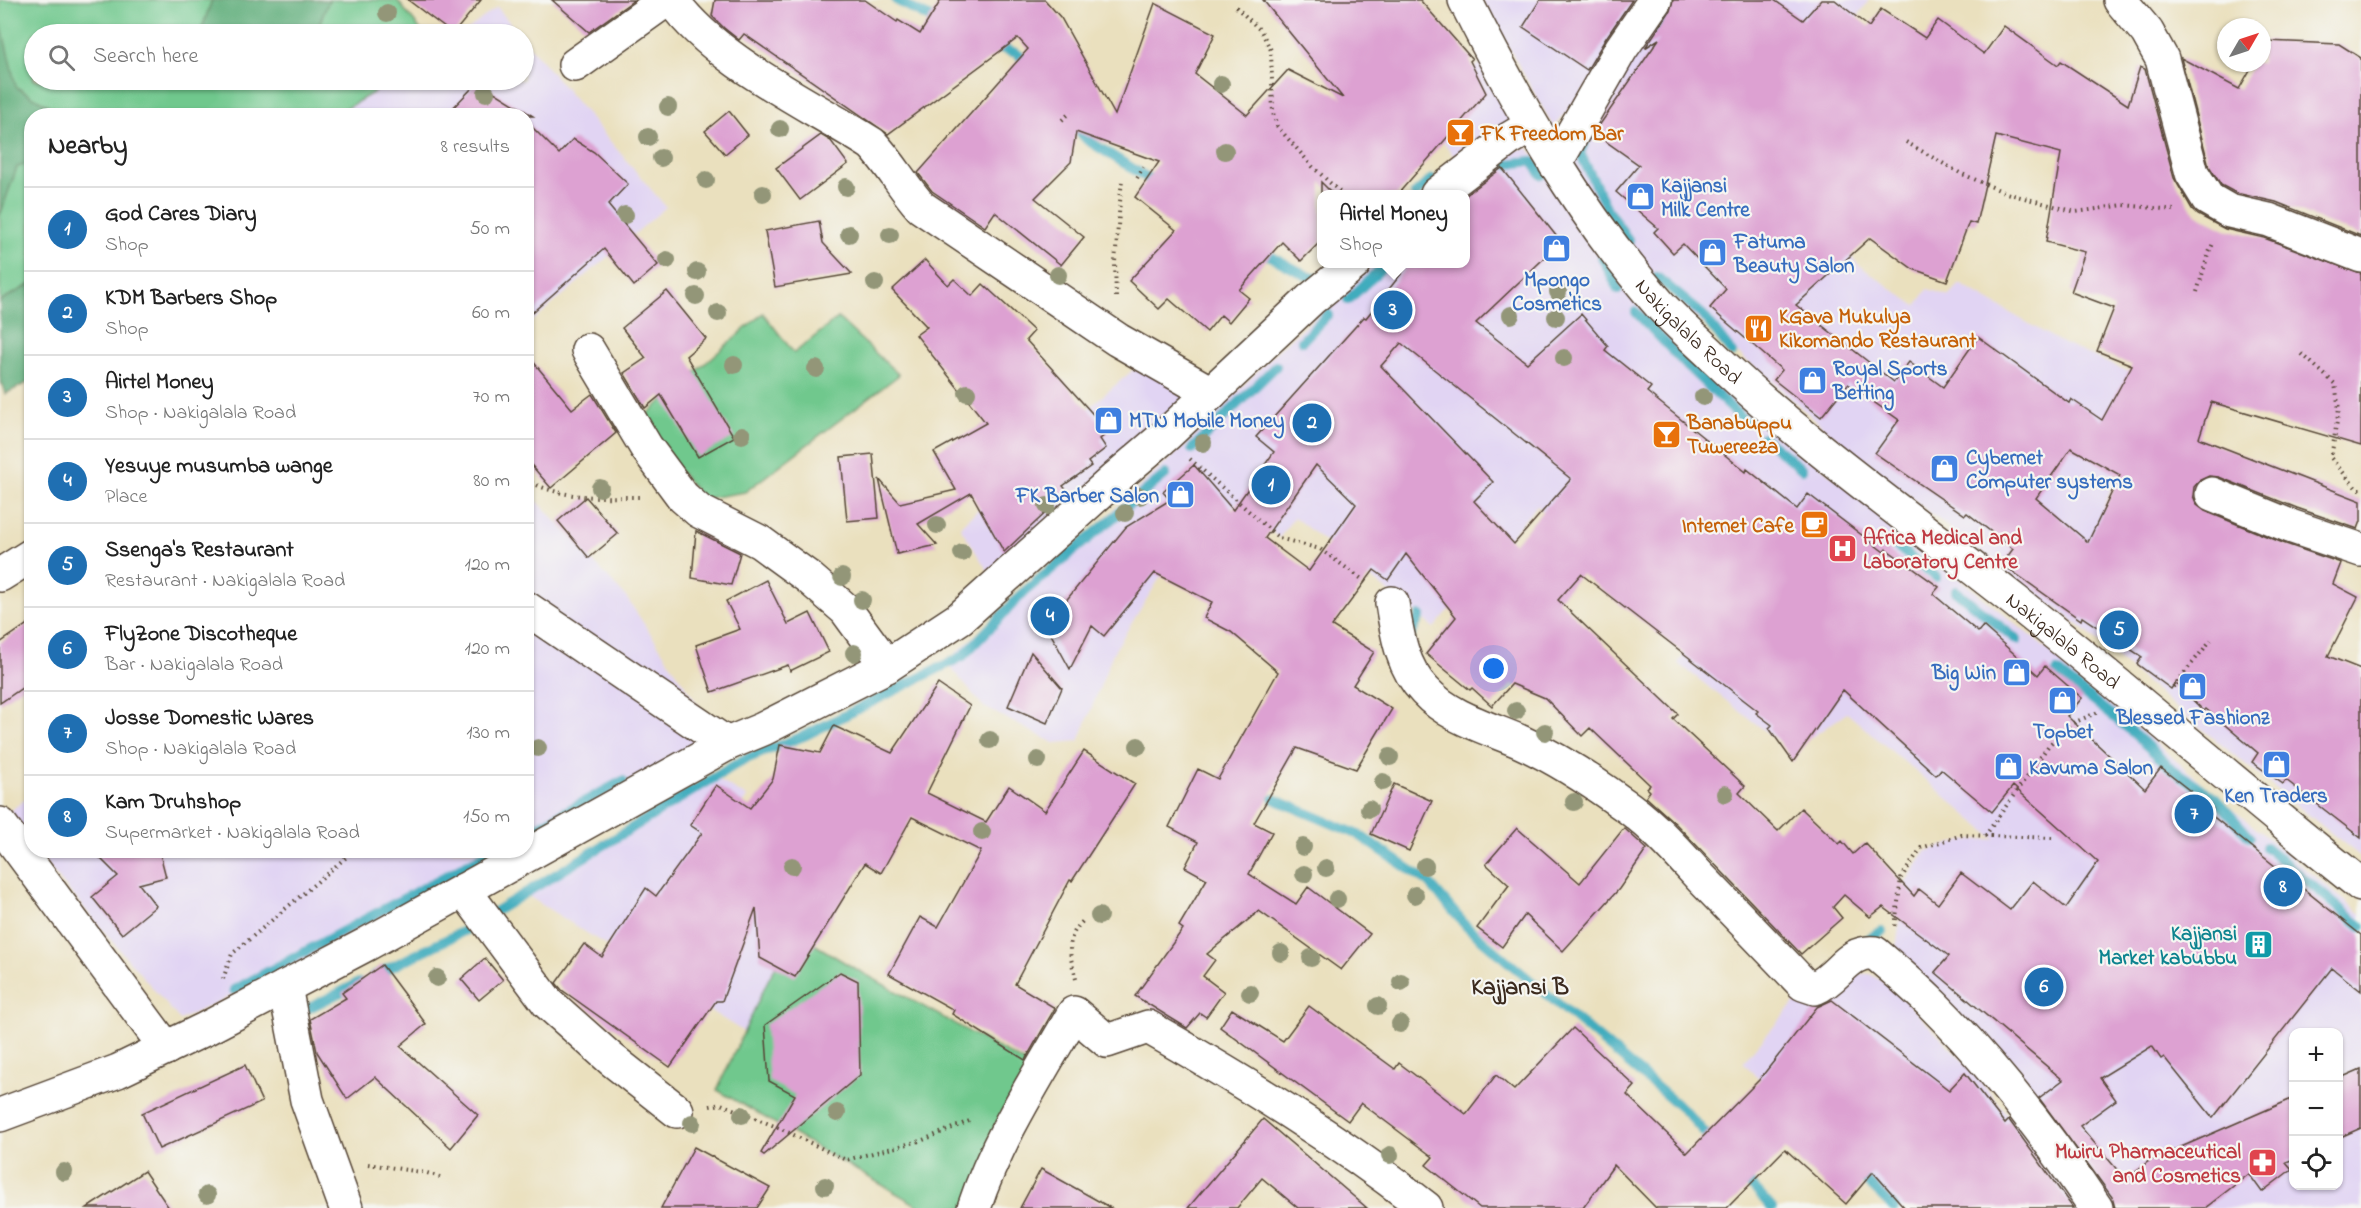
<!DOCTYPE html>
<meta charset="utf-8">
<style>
body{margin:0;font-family:"Indie Flower",sans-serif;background:#f6f6f6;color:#222}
.controls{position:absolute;right:18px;bottom:18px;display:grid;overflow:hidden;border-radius:12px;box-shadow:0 2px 4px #0004}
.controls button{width:54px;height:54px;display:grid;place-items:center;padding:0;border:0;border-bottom:2px solid #e0e0e0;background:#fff;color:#222;font:30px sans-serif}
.compass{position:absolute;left:2217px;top:18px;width:54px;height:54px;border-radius:50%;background:#fff;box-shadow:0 2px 4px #0004;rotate:51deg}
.you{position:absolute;left:1494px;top:669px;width:21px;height:21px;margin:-15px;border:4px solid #fff;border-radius:50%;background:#1a73e8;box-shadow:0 0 0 9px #1a73e833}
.badge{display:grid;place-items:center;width:39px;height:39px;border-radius:50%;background:#1f6fb2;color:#fff;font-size:20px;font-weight:700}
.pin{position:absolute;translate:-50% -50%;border:3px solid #fff;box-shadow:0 2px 6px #0006}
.popup{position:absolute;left:1317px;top:190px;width:153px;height:78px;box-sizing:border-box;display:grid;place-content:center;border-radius:12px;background:#fff;filter:drop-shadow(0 2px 4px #0005);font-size:20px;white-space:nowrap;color:#767676}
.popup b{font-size:22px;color:#222}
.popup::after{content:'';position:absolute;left:50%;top:100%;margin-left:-12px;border:12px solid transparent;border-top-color:#fff}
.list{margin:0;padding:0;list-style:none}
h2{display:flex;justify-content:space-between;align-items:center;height:78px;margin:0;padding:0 24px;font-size:26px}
h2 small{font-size:20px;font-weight:400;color:#767676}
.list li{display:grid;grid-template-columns:39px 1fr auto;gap:18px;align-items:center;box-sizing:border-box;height:84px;padding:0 24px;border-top:2px solid #e0e0e0}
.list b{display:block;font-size:22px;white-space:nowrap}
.list p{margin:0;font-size:20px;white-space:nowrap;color:#767676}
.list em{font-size:20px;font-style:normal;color:#767676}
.icon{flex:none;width:33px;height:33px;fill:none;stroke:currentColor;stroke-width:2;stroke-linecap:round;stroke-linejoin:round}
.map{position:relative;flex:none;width:2361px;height:1208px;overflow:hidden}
.search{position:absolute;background:#fff;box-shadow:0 2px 4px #0004;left:24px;top:24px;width:510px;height:66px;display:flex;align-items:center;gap:15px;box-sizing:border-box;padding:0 21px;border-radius:33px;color:#767676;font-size:22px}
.panel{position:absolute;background:#fff;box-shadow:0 2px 4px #0004;left:24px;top:108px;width:510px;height:750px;border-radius:24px}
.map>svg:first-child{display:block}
.built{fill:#e1d4f3;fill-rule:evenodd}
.green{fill:#70c88d;stroke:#567956;stroke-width:1.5}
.forest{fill:#5cac78;stroke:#4c6b4b;stroke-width:1.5}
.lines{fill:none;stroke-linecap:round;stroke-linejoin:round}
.stream{stroke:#3facbd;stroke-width:10}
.building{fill:#dda1d2;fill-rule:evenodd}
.minor-casing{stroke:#554536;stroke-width:36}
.tertiary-casing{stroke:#554536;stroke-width:36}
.path{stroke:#554536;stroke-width:4;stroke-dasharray:1.5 4.5;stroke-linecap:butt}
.minor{stroke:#fff;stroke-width:33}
.tertiary{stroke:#fff;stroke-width:33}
.tree{fill:#939678}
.labels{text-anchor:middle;stroke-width:4.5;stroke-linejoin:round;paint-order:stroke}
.food-label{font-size:21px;font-weight:bold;fill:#c56008;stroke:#f6f6f2;text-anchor:start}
.shop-label{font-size:21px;font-weight:bold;fill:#366cbe;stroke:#f6f6f2;text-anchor:start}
.street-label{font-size:21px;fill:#3b2a1e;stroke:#f6f6f2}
.health-label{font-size:21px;font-weight:bold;fill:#be3a42;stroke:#f6f6f2;text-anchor:start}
.culture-label{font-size:21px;font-weight:bold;fill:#0d838f;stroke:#f6f6f2;text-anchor:end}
.quarter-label{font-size:24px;font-weight:bold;fill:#3b2a1e;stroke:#f6f6f2}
</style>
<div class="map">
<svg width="2361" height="1208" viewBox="0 0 2361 1208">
<rect width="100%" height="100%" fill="#f6f6f2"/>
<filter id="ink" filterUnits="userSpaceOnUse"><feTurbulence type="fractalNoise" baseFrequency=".0167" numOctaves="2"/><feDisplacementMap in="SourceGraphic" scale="12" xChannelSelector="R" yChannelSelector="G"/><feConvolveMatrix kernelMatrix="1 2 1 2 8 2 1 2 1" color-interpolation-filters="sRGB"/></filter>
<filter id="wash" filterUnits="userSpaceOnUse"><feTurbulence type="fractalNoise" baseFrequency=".008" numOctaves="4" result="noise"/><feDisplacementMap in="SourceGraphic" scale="24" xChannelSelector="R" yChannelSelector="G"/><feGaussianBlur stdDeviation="1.35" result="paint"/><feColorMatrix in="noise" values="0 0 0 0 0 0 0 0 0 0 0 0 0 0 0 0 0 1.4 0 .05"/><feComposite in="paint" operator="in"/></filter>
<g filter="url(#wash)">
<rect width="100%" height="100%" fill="#eae0be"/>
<g class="built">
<path d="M1482 0H1655L1554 128Z"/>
<path d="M1673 0H1869L1840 43 1798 200 1860 266 1916 306 1928 289 1949 296 1960 284 2064 344 2145 379 2132 430 2103 509 2153 536 2361 716V857L2188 718 2081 627 1994 564 1823 427 1765 376 1688 312 1633 256 1568 163 1639 37Z"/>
<path d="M497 7 519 34H462Z"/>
<path d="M524 40 666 207 527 326 526 116H335L395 80H524Z"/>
<path d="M1485 60 1519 119 1460 165 1420 108Z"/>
<path d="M1528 148 1824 469 2054 655 2226 804 2361 914V1208H2108L1891 957 1897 942 1906 882 1926 851 1964 840 1995 839 1847 713 1791 751 1678 663 1685 653 1537 505 1434 628 1294 517 1279 538 1239 501 1166 568 1113 653 1079 741 1054 743 984 707 946 662 1182 448 1275 353 1374 264H1465V194H1457L1509 151ZM2294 1032H2338V1186H2294Z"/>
<path d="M1140 364 1193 393 991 576 960 527 1034 455Z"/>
<path d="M527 490 626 597 727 748 527 850Z"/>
<path d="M712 776 747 797 716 849 794 932 767 982 744 1032 525 894 660 811Z"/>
<path d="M31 795V847L5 815Z"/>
<path d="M35 851H525L359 935 180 1020Z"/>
<path d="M1846 973 1870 974 1892 987 1966 1064 2036 1149 2079 1208H1887L1743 1062 1796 1001Z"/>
</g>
<g class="green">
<path d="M0 0H212L200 34H34V80H253L262 87 270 80H395L335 115H65L15 87 0 20Z"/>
<path d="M329 0H397L424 34H315Z"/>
<path d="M31 163V284L0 301V215L17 167Z"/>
<path d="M763 313 794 353 838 318 899 375 745 492 703 499 638 422Z"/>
<path d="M794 932 854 968 1038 1070 982 1208H922L717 1090 767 982Z"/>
</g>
<g class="forest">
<path d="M212 0H329L315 34H200Z"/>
<path d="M0 20 16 87 65 115 32 116 31 163 17 167 0 215Z"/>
<path d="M31 284V381L5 394 0 378V301Z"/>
</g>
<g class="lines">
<g class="stream">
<path d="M896 0 941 24"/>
<path d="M1652 29 1672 11 1673 0"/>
<path d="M991 45 1016 53 1030 64"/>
<path d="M1072 123 1087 140 1159 185"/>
<path d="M1585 141 1580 153 1607 209 1629 241"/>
<path d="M1507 164 1532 161 1542 175"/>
<path d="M1415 194 1432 179"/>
<path d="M1257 249 1309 277H1317"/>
<path d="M1602 257 1618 289"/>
<path d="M1657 277 1703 315 1732 353"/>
<path d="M1348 300 1386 264"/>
<path d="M1636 312 1687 366 1746 422"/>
<path d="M1302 341 1328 314"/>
<path d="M1763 437 1802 469"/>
<path d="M1192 449 1276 366"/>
<path d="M1895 545 1936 577"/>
<path d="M1956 591 2017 640"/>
<path d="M1407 643 1420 616"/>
<path d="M2057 672 2129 729 2172 769 2216 799 2250 837"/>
<path d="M1274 799 1359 835 1428 882 1467 927 1686 1112 1714 1143"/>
<path d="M526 833 623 781"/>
<path d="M2266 847 2361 926"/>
<path d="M491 914 743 760 806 735 963 656 1024 592 1166 474"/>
<path d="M1860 944 1882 931"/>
<path d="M373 976 466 930"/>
<path d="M234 990 494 850"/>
<path d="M305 1010 359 983"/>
<path d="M1742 1175 1772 1208"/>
<path d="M1867 1182 1894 1208"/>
</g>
</g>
<g id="blocks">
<g class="building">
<path d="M408 0H481L453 34Z"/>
<path d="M552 0H634L589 32Z"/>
<path d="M715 0H865L897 22 898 20 920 34 941 0H1045L1061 18 1115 115 1155 3 1215 34 1195 74 1247 115 1288 70 1343 98 1263 0H1420L1472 59 1470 61 1486 93 1397 195H1334L1321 182V241L1301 261 1282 242 1239 290 1249 298 1229 322 1221 315 1207 332 1169 299 1159 309 1129 281 1176 230 1135 197 1159 162 1076 132 1071 162 1035 198 1084 237 1061 265 995 212 985 227 932 191 918 173 1028 49 1018 38 888 134 744 34 739 40 724 28 712 16Z"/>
<path d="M1540 0H1632L1606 38 1587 70 1523 27Z"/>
<path d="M1673 0H1774L1803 20 1821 0H1835L1869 27 1881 9 1925 38 1938 20 1984 54 2004 26 2058 65 2061 61 2128 105 2140 67 2145 69 2174 178 2192 209 2198 215 2225 229 2264 238 2361 274V446L2211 402 2199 438 2361 501V521L2358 529 2297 508 2219 477 2209 476 2200 480 2194 487 2193 496 2197 505 2205 511 2283 543 2341 563 2333 584 2358 597 2328 656 2361 669V838L2286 780 2283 784 2252 762 2258 753 2206 709 2204 711 2175 683 2171 689 2137 664 2142 657 2082 617 2081 620 2002 564 2013 549 1967 513 1965 515 1875 453 1899 420 1848 384 1821 417 1774 380 1782 370 1710 308 1726 289 1683 244 1673 253 1654 232 1658 228 1616 192 1639 165 1594 133 1659 39 1645 48 1670 11ZM1996 136 2061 153 2046 242 2085 252 2071 292 2114 308 2097 351 2132 365 2102 420 2071 399 2069 403 1978 337 1943 387 1909 362 1894 382 1796 305 1870 238 1913 269 1947 281 1969 222 1976 224ZM2071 448 2120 475 2088 542 2036 498Z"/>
<path d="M2266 41 2339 44 2361 58V236L2276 202 2236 193 2221 185 2209 166 2181 58 2239 89 2254 63H2262V48Z"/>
<path d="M478 82 533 116H445Z"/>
<path d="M729 111 748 135 725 154 705 131Z"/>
<path d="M526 121 559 154 573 139 594 152 628 184 608 205 658 265 634 286 604 249 526 318Z"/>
<path d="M821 135 831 141 848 164 800 200 776 168Z"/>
<path d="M1502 168 1561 242 1476 323 1527 363 1581 314 1608 346 1605 350 1651 387 1647 392 1746 472 1747 469 1797 509 1808 494 1884 552 1886 549 1939 587 1933 594 1978 632 1983 626 2038 675 2045 666 2082 698 2067 716 2145 789 2161 768 2213 809 2210 814 2361 935V991L2332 968 2213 1118 2164 1057 2161 1059 2152 1046 2100 1078 2116 1100 2080 1126 2125 1179 2149 1161 2294 1098V1159L2286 1162 2292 1169 2262 1192 2249 1174 2205 1208H2115L2112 1197 2093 1171 2039 1098 2063 1080 1935 972 1949 956 1883 907 1870 917 1844 895 1833 907 1842 918 1801 954 1676 824 1646 797 1650 791 1647 788 1650 785 1590 728 1582 736 1545 698 1512 684 1492 706 1472 688 1470 690 1426 654 1456 617 1406 554 1388 580 1374 570 1332 626 1374 652 1353 685 1392 709 1356 769 1297 748 1254 823 1272 832 1249 874 1296 904 1308 887 1370 934 1341 970 1259 911 1207 954 1215 960 1203 976 1224 992 1206 1017 1200 1013 1187 1028 1135 996 1183 929 1179 926 1207 879 1185 867 1198 842 1169 827 1198 769 1218 779 1278 672 1231 632 1204 618 1212 602 1155 573 1104 636 1092 626 1070 669 1046 625 1126 527 1170 500 1163 492 1194 465 1233 510 1274 452 1256 437 1364 317 1366 318 1409 264H1465V196ZM1401 343 1571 479 1514 544 1474 501 1493 482 1381 366ZM1316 465 1356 504 1309 571 1265 538ZM1581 574 1758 711 1756 713 1772 725 1769 728 1793 762 1843 690 1936 775 1941 769 1992 812 2013 786 2098 862 2066 908 2033 881 2010 910 1961 873 1938 904 1919 889 1914 896 1865 843 1853 854 1842 841 1839 844 1801 808 1778 831 1739 793 1745 786 1673 719 1678 714 1558 600Z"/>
<path d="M819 221 823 243 852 274 775 287 765 231Z"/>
<path d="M925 260 948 285 954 279 972 296 983 284 1034 331 1026 340 1109 432 1100 439 1106 448 1088 462 1091 466 1063 486 1068 492 1004 552 971 493 918 524 937 545 897 554 879 479 900 503 956 490 934 452 986 423 916 335 927 327 892 290Z"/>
<path d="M667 291 706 339 686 356 734 437 698 457 661 395 645 408 624 373 646 358 622 328Z"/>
<path d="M526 353 572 409 592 394 616 433 551 488 526 459Z"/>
<path d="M873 454 879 518 847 521 841 457Z"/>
<path d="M586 497 618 534 589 558 558 521Z"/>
<path d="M696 531 740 553 731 585 692 578Z"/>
<path d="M766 580 788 624 810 613 829 652 790 671 788 665 712 692 696 645 740 629 726 601Z"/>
<path d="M32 621V681L0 703V643Z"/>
<path d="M1031 652 1062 688 1047 723 1008 706Z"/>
<path d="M938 684 970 706 927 793 986 822 1009 786 1045 811 1084 751 1135 784 1072 881 1070 880 1015 984 1055 1008 1025 1060 952 1014 954 1010 889 974 920 917 938 927 981 851 912 817 881 873 865 863 795 977 760 958 756 908 722 1001H716L670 1067 562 990 556 983 584 944 602 957 646 888 656 896 702 833 690 825 716 785 750 808 773 779 780 745 820 753 834 726 892 753Z"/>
<path d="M1394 784 1432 801 1409 851 1371 834Z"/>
<path d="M1517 828 1580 883 1624 828 1647 849 1619 889 1563 951 1525 915 1502 947 1477 928 1509 885 1486 864Z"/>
<path d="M92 850H159L166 877 139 884 156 906 122 934 92 897 118 876Z"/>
<path d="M485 958 503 980 479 1000 461 979Z"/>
<path d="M382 965 426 1024 400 1046 478 1115 451 1148 375 1077 347 1099 317 1052 310 1019 346 998 342 993Z"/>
<path d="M840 972 858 981 860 1075 764 1155 761 1153 795 1095 769 1081 765 1025Z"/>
<path d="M1832 1000 1949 1090 1965 1073 2005 1124 2009 1120 2073 1208H1905L1873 1172 1846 1204 1785 1149 1727 1208H1656L1614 1165 1583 1208H1480L1426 1165 1433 1157 1361 1103 1348 1121 1220 1027 1232 1009 1283 1041 1309 1006 1395 1069 1399 1063 1466 1114 1496 1075 1514 1090 1573 1028 1635 1086 1627 1095 1687 1153 1759 1080 1817 1007Z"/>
<path d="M245 1065 262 1102 159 1149 142 1113Z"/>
<path d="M2361 1069V1128L2338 1138V1079Z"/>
<path d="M1263 1119 1367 1208H1298L1262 1178 1237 1208H1188Z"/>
<path d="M694 1147 770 1188 757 1208H661Z"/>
<path d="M1041 1169 1111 1208H1020Z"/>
<path d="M144 1171 169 1208H87Z"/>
</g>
</g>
</g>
<g filter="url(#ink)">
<use href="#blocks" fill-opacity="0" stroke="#554536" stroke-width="1.5"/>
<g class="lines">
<defs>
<g id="minor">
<path d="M672 0C715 61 808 103 872 144 891 164 903 187 921 207L1118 340 1211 393"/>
<path d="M2120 0 2147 32 2162 59 2192 173 2208 199 2229 211 2269 220 2361 256"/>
<path d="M575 65 666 0"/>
<path d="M1555 164 1621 49 1655 0"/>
<path d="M1437 194 1509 139 1531 126"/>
<path d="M588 350 646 447 683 497 699 511 760 542 808 577 846 610 887 666"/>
<path d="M2212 494 2290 526 2361 550"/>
<path d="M0 575 32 555"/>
<path d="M1392 603C1397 634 1402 668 1425 691 1450 718 1489 728 1521 742 1554 757 1590 780 1619 801 1651 822 1676 851 1702 879 1736 914 1770 949 1803 984L1815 988C1840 977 1847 950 1875 953 1895 970 1915 987 1933 1005 1994 1066 2048 1136 2096 1208"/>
<path d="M526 608 727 744"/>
<path d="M0 824 166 1048"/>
<path d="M464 890 548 1003 611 1059 677 1111"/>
<path d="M285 987 307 1100 346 1208"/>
<path d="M0 1115 118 1071 205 1029 367 944 727 744 763 729 887 666 960 618 1118 476 1166 435 1311 299 1354 264"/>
<path d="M974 1208C997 1138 1038 1076 1074 1013L1107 1041 1148 1027C1244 1082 1339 1140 1426 1208"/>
</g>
<g id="tertiary">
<path id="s1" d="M1465 0C1519 108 1580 215 1661 306 1677 323 1695 339 1712 355 1806 446 1913 520 2015 601 2132 694 2244 792 2361 885"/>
</g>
</defs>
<use href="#minor" class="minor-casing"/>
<use href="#tertiary" class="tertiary-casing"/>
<g class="path">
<path d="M1236 7 1261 31 1271 50 1273 113 1277 126 1313 167 1342 194"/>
<path d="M1062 120 1071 112"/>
<path d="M1906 142 1960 173 2006 193 2076 212 2124 205 2174 210"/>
<path d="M1137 178 1143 167"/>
<path d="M2197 292 2208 255 2214 241"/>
<path d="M1116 297 1115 262 1122 178"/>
<path d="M2302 354 2335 384 2339 409 2331 458 2357 489H2361"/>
<path d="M1190 459 1279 538 1320 549 1366 582"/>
<path d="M526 480C564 500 599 497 640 497"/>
<path d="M2173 687 2211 640"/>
<path d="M1985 836 2049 745 2071 724 2098 712"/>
<path d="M1895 926 1901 878 1921 848 1962 835 2054 838"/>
<path d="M223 979 232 954 350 854 351 850"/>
<path d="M1076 979C1070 956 1064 939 1083 921"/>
<path d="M710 1106 721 1104 779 1128 846 1160 923 1140 972 1120"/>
<path d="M368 1164 427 1173 440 1177"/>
</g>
<use href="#minor" class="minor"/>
<use href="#tertiary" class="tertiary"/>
</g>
<g class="tree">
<circle cx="387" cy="13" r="9"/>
<circle cx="1221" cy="84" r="9"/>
<circle cx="486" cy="93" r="9"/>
<circle cx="668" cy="107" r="9"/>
<circle cx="780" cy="129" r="9"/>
<circle cx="648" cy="137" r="9"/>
<circle cx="1225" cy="151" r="9"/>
<circle cx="661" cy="158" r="9"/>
<circle cx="706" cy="180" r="9"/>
<circle cx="846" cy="187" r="9"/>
<circle cx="763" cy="194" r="9"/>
<circle cx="625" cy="215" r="9"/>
<circle cx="849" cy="234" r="9"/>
<circle cx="890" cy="235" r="9"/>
<circle cx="667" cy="260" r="9"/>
<circle cx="697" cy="272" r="9"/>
<circle cx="1058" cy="275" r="9"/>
<circle cx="875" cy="283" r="9"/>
<circle cx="1558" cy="292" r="9"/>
<circle cx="696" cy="296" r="9"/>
<circle cx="718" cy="313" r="9"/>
<circle cx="1511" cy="315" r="9"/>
<circle cx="1556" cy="317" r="9"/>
<circle cx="1564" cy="358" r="9"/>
<circle cx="734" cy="365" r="9"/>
<circle cx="816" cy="369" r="9"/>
<circle cx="967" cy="393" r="9"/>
<circle cx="1703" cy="397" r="9"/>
<circle cx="742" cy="435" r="9"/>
<circle cx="1203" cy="443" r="9"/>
<circle cx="600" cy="488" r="9"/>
<circle cx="1140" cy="496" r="9"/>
<circle cx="1047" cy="506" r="9"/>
<circle cx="1125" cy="513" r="9"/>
<circle cx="937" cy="525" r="9"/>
<circle cx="962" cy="553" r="9"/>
<circle cx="842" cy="577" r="9"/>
<circle cx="862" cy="600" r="9"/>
<circle cx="854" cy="653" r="9"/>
<circle cx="1516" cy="711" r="9"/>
<circle cx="1545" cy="732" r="9"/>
<circle cx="990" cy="740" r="9"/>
<circle cx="1138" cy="746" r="9"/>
<circle cx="538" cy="748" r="9"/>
<circle cx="1390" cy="757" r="9"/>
<circle cx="1038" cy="760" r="9"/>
<circle cx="1383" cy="782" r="9"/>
<circle cx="1725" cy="794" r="9"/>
<circle cx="1574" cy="802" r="9"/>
<circle cx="1369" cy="809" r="9"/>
<circle cx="982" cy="832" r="9"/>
<circle cx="1303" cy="847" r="9"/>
<circle cx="792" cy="866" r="9"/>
<circle cx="1425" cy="866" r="9"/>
<circle cx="1326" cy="868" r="9"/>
<circle cx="1304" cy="874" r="9"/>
<circle cx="1415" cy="895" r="9"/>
<circle cx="1337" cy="899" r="9"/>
<circle cx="1099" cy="916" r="9"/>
<circle cx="1281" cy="953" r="9"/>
<circle cx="1311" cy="958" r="9"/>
<circle cx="437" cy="978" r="9"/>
<circle cx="1401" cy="982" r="9"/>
<circle cx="1250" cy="993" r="9"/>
<circle cx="1378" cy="1006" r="9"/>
<circle cx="1400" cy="1024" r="9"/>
<circle cx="837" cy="1113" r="9"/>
<circle cx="742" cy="1115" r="9"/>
<circle cx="692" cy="1123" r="9"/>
<circle cx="1390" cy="1155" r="9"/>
<circle cx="64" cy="1172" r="9"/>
<circle cx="825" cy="1186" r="9"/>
<circle cx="207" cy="1195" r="9"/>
</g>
</g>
<defs>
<symbol id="bar-square" viewBox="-11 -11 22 22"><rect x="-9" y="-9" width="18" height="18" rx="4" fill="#e8710a" stroke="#f6f6f2"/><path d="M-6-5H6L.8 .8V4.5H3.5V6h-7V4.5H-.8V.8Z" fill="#fff"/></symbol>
<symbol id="shop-square" viewBox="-11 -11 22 22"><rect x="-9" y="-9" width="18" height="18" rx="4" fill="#3f7fe0" stroke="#f6f6f2"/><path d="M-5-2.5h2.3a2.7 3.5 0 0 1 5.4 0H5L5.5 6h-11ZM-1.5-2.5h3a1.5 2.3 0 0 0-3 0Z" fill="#fff"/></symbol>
<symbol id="restaurant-square" viewBox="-11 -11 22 22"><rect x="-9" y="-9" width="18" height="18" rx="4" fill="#e8710a" stroke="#f6f6f2"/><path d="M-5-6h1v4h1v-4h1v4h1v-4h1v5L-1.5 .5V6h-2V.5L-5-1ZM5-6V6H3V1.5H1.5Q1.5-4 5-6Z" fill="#fff"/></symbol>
<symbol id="cafe-square" viewBox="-11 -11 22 22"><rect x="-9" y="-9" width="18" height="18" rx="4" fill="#e8710a" stroke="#f6f6f2"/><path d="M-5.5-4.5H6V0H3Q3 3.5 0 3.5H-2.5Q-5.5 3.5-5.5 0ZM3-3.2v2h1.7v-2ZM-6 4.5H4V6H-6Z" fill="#fff"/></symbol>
<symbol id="hospital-square" viewBox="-11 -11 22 22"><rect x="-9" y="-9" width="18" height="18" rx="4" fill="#e0444e" stroke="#f6f6f2"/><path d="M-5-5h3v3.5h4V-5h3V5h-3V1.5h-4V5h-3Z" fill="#fff"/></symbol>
<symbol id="building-square" viewBox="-11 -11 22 22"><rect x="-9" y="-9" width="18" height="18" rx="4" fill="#0f9aa8" stroke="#f6f6f2"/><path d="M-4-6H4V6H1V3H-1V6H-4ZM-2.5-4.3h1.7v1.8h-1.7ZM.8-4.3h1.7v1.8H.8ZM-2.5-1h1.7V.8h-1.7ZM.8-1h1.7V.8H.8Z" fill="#fff"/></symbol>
<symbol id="pharmacy-square" viewBox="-11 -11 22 22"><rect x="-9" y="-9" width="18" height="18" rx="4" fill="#e0444e" stroke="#f6f6f2"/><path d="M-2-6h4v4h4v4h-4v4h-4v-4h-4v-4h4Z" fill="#fff"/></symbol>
</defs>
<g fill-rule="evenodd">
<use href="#bar-square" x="1444" y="116" width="33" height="33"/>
<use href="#shop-square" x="1624" y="180" width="33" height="33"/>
<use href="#shop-square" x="1540" y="232" width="33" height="33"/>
<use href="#shop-square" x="1696" y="236" width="33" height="33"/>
<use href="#restaurant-square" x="1742" y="312" width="33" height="33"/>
<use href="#shop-square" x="1796" y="364" width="33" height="33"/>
<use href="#shop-square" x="1092" y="404" width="33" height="33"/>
<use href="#bar-square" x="1650" y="418" width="33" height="33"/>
<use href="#shop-square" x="1928" y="452" width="33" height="33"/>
<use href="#shop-square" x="1164" y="478" width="33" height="33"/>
<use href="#cafe-square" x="1798" y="508" width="33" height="33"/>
<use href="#hospital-square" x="1826" y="532" width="33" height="33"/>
<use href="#shop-square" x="2000" y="656" width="33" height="33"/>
<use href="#shop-square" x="2176" y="670" width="33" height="33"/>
<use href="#shop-square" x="2046" y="684" width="33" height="33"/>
<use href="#shop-square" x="2260" y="748" width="33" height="33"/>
<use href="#shop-square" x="1992" y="750" width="33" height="33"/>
<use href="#building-square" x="2242" y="928" width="33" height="33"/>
<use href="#pharmacy-square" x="2246" y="1146" width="33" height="33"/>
</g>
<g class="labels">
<g class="food-label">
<text x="1481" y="140">FK Freedom Bar</text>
<text x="1779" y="323">KGava Mukulya<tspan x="1779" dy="24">Kikomando Restaurant</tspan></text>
<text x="1687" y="429">Banabuppu<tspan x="1687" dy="24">Tuwereeza</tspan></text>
<text x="1794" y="532" text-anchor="end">Internet Cafe</text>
</g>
<g class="shop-label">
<text x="1661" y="192">Kajjansi<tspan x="1661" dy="24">Milk Centre</tspan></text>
<text x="1734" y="248">Fatuma<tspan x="1734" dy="24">Beauty Salon</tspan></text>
<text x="1557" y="286" text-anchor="middle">Mpongo<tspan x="1557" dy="24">Cosmetics</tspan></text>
<text x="1833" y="375">Royal Sports<tspan x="1833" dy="24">Betting</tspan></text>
<text x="1129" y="427">MTN Mobile Money</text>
<text x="1966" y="464">Cybernet<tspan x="1966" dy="24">Computer systems</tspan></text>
<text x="1159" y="502" text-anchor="end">FK Barber Salon</text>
<text x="1996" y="679" text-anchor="end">Big Win</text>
<text x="2193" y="724" text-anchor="middle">Blessed Fashionz</text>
<text x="2063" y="738" text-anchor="middle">Topbet</text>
<text x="2029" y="774">Kavuma Salon</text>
<text x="2276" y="802" text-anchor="middle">Ken Traders</text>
</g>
<g class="street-label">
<text dy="7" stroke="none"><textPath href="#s1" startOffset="402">Nakigalala Road</textPath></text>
<text dy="7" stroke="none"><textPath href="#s1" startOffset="888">Nakigalala Road</textPath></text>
</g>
<g class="health-label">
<text x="1863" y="544">Africa Medical and<tspan x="1863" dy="24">Laboratory Centre</tspan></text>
<text x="2241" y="1158" text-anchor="end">Mwiru Pharmaceutical<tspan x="2241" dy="24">and Cosmetics</tspan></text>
</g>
<g class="culture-label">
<text x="2237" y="940">Kajjansi<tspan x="2237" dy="24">Market kabubbu</tspan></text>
</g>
<g class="quarter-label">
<text x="1520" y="994">Kajjansi B</text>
</g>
</g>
</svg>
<div class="controls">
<button>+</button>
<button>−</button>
<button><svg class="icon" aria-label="locate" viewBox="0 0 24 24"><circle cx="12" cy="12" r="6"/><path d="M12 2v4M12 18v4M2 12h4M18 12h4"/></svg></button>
</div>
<svg class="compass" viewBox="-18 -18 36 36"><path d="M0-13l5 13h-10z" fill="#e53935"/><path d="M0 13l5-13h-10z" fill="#767676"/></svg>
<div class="you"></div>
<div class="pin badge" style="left:1271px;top:485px">1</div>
<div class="pin badge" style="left:1312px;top:423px">2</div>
<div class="pin badge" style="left:1393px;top:310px">3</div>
<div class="popup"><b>Airtel Money</b>Shop</div>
<div class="pin badge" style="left:1050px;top:616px">4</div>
<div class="pin badge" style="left:2119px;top:630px">5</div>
<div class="pin badge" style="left:2044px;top:987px">6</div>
<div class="pin badge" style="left:2194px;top:814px">7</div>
<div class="pin badge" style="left:2283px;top:887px">8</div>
<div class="search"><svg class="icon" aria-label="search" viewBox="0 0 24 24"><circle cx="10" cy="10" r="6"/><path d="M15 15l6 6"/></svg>Search here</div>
<section class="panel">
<h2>Nearby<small>8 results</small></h2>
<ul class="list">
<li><span class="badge">1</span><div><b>God Cares Diary</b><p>Shop</p></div><em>50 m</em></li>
<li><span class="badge">2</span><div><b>KDM Barbers Shop</b><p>Shop</p></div><em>60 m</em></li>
<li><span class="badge">3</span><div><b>Airtel Money</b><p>Shop · Nakigalala Road</p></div><em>70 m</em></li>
<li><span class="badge">4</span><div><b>Yesuye musumba wange</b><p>Place</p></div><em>80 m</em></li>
<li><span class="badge">5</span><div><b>Ssenga's Restaurant</b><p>Restaurant · Nakigalala Road</p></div><em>120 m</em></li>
<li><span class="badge">6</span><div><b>FlyZone Discotheque</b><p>Bar · Nakigalala Road</p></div><em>120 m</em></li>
<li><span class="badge">7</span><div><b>Josse Domestic Wares</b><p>Shop · Nakigalala Road</p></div><em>130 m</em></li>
<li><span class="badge">8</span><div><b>Kam Druhshop</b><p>Supermarket · Nakigalala Road</p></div><em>150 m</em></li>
</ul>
</section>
</div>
